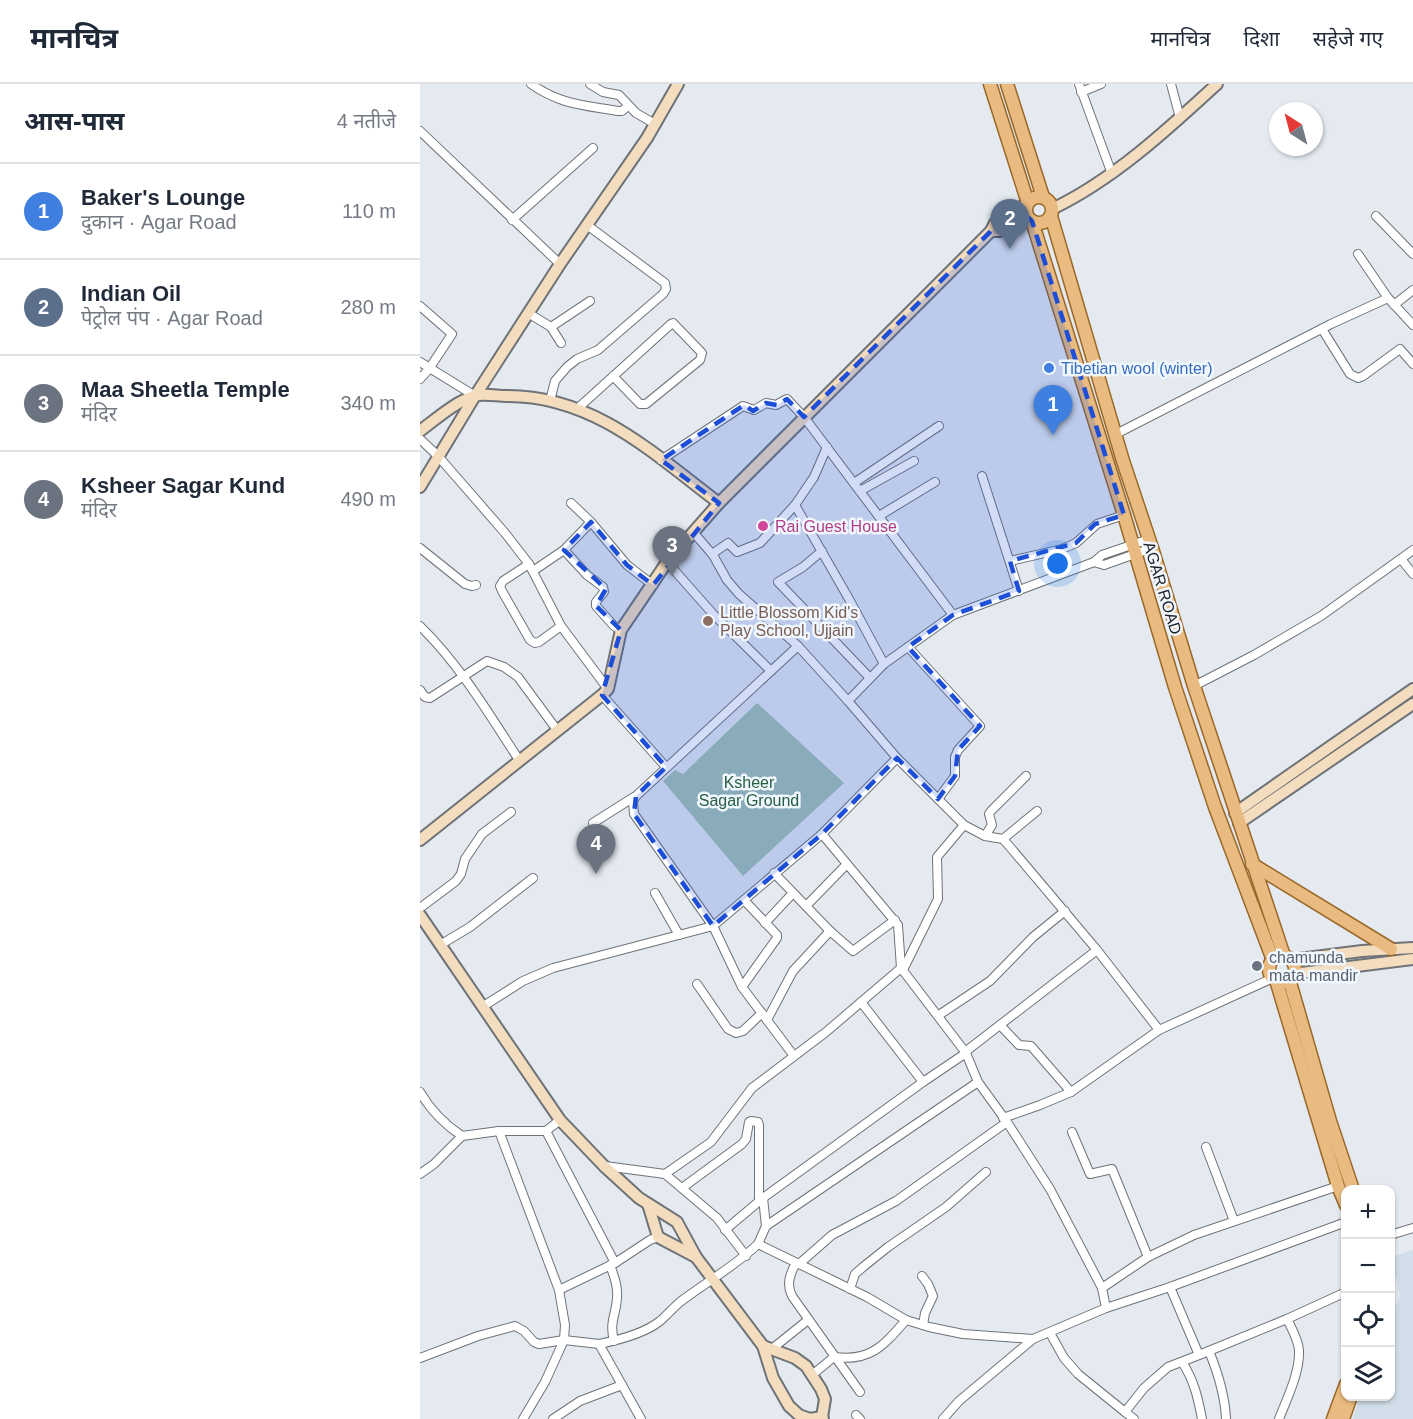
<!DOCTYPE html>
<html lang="hi">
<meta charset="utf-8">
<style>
body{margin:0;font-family:Helvetica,"Noto Sans Devanagari",sans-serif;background:#f2f2f3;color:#1f2937}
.controls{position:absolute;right:18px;bottom:18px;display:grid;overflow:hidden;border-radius:12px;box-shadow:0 2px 4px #0004}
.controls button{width:54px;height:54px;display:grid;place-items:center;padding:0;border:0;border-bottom:2px solid #e0e1e3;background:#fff;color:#1f2937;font:30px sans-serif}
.compass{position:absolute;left:849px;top:18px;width:54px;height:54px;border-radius:50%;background:#fff;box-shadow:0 2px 4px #0004;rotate:324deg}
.you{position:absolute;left:638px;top:480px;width:21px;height:21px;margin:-15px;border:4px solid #fff;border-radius:50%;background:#1a73e8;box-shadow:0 0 0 9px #1a73e833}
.badge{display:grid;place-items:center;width:39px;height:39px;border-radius:50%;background:#468d8b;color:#fff;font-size:20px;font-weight:700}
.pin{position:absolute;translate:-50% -50px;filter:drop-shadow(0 2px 3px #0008)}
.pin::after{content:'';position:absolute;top:32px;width:21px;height:18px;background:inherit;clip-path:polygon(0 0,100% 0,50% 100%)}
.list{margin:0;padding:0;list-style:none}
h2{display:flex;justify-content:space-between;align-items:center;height:78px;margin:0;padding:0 24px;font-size:26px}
h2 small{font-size:20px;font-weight:400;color:#747a83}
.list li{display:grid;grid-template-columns:39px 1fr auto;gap:18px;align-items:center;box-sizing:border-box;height:96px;padding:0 24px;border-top:2px solid #e0e1e3}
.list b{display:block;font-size:22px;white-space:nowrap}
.list p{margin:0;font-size:20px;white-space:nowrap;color:#747a83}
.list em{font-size:20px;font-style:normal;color:#747a83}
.icon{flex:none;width:33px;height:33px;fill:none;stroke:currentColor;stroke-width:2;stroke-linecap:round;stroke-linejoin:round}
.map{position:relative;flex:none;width:993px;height:1335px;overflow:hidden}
header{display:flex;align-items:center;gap:36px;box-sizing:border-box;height:84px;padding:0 30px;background:#fff;border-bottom:2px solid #e0e1e3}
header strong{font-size:28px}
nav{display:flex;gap:33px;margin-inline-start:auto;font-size:21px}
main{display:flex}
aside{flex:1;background:#fff}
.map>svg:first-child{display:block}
.built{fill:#d1dde8}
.green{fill:#a6c2b2}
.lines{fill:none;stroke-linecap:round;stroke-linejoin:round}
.street-casing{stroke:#6e7378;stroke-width:10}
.secondary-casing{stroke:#6e7378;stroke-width:14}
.primary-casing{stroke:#996828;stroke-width:15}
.street{stroke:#fff;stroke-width:8}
.secondary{stroke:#f4ddbf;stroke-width:10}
.primary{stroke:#e9bb80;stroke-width:12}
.marked{fill:#1d4ed8;fill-opacity:0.2;stroke:#1d4ed8;stroke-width:4.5;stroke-dasharray:12 8;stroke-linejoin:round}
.shop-dot{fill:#3f7fe0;stroke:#f1f7fe;stroke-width:2}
.hotel-dot{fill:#d1479c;stroke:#f1f7fe;stroke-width:2}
.education-dot{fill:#8d6e63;stroke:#f1f7fe;stroke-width:2}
.worship-dot{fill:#6b7280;stroke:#f1f7fe;stroke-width:2}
.labels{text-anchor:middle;stroke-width:5;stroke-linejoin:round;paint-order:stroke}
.shop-label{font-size:16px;fill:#366cbe;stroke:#f1f7fe;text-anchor:start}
.hotel-label{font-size:16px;fill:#b23c85;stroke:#f1f7fe;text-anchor:start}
.street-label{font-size:16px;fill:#1e2023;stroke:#f1f7fe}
.education-label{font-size:16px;fill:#785e54;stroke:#f1f7fe;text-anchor:start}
.park-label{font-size:16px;fill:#275f44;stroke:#f1f7fe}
.worship-label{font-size:16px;fill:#5b616d;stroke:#f1f7fe;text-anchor:start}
</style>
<header>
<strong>मानचित्र</strong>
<nav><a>मानचित्र</a><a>दिशा</a><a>सहेजे गए</a></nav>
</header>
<main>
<aside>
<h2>आस-पास<small>4 नतीजे</small></h2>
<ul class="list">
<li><span class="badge" style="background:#3f7fe0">1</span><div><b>Baker's Lounge</b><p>दुकान · Agar Road</p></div><em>110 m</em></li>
<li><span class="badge" style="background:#5c6f8a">2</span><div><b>Indian Oil</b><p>पेट्रोल पंप · Agar Road</p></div><em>280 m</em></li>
<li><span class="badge" style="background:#6b7280">3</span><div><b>Maa Sheetla Temple</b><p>मंदिर</p></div><em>340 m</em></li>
<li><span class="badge" style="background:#6b7280">4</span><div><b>Ksheer Sagar Kund</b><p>मंदिर</p></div><em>490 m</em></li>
</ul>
</aside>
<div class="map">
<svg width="993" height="1335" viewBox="0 0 993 1335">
<rect width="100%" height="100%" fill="#e4eaf0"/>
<path class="built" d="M993 1166V1335H933L940 1313 970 1312 971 1234 980 1211 971 1173Z"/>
<path class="green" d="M337 619 424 699 323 792 243 697 255 686 263 690Z"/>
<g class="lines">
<defs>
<g id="street">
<path d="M111 0C141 21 164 21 198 27H202L208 22"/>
<path d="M170 0 183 8 199 11 216 29 235 40"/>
<path d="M659 0 692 90"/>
<path d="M751 0 760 34"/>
<path d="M661 8 681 0"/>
<path d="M0 47 140 180"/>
<path d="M956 132 993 170"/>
<path d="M92 136 173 64"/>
<path d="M938 170 968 214"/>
<path d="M974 221 993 206"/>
<path d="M0 222 32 250 9 285 0 295"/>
<path d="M108 229 131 243 141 259"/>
<path d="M131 243 170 217"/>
<path d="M902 245 930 290 938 294 943 292 980 265 993 280"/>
<path d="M0 278 55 312"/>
<path d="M130 317 135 297 147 283 157 275 178 266 243 210 246 205 245 199 167 141"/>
<path d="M157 325 251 240 253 239 282 269 280 276 226 320H220L193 292"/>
<path d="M696 350 911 240 968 214 993 241"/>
<path d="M0 355 18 372 85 449 109 480 141 542 188 605"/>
<path d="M407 363 394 393 375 421 429 515 464 580"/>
<path d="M241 376 323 322 334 326 346 319 356 321 367 315 384 333 533 531"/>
<path d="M562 392 599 507"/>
<path d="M434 399 519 342"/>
<path d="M440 407 494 377"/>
<path d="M151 419 171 438"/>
<path d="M459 432 515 398"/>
<path d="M273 448 293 471 307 496 319 510 378 562 428 617 477 674 544 741 565 752 583 755 590 763 677 866 739 946 853 894"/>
<path d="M729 455 682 471 674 478 684 481 732 464"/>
<path d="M0 464 45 500 52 502 56 501"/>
<path d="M144 466 167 491 183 503 184 508 176 518V522L194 542 201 546"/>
<path d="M402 467 383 483 358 498 450 594"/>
<path d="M292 470 308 459 317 468 340 459 375 421"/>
<path d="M981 475 993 490"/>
<path d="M590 477 642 465 656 459 677 440 704 431"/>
<path d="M247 478 293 530 351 587"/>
<path d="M109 480 83 497 80 502 82 507 110 556 115 559 119 558 141 542"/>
<path d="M113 487 144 466 171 438 207 481 233 501"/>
<path d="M0 542C40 581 69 630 99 676"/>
<path d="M378 562 216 712 213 717 214 730 293 842 402 750"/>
<path d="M488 563 560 642 538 666 535 673V692L518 715"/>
<path d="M774 602 834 571 901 532 993 466"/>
<path d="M0 606 5 613 10 614 67 577 84 583 98 593 137 646"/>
<path d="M182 611 246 683"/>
<path d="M428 617 464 580 533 531 674 478"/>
<path d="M477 674 402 750 478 841 481 884 546 969 558 998 587 1038 630 1105 682 1204 686 1224"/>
<path d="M173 739 214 713"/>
<path d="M565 752 572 741 569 730 571 727 606 692"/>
<path d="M583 755 617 727"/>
<path d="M354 789 410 847 433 867 475 836"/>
<path d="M235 809 259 851"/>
<path d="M386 822 427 780"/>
<path d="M0 824 36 797 41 790 45 775 62 750 91 728"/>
<path d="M345 839 373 809"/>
<path d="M20 861 50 843 113 794"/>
<path d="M483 886 518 815 517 773 544 741"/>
<path d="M277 900 308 945 316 949 323 947 342 929"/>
<path d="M322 903 357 854V851L324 816"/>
<path d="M441 918 503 998"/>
<path d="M62 923 103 897 133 884 293 842 322 903 374 972"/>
<path d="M519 931 570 897 613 853 645 827"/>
<path d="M347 936 373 887 410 847"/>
<path d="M580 941 599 961 611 962 651 1008"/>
<path d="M545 968 677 866"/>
<path d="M0 1008C11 1027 24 1040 42 1052L79 1047 139 1206 145 1241 144 1256 125 1298 103 1335"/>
<path d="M583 1034 620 1021 651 1008 739 946"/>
<path d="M79 1047H126L140 1036"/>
<path d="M126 1047 195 1179 139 1206"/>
<path d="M652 1048 670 1090 692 1085 728 1173"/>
<path d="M786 1063 814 1137"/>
<path d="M185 1082 245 1090 291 1058 332 1004 406 948 481 884"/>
<path d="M0 1090 14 1080 42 1052"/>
<path d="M245 1090 297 1134 326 1172"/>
<path d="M262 1104 322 1060 326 1055 329 1038 331 1037 338 1038 339 1041V1117"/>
<path d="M346 1142 343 1114 503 998 546 969"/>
<path d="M305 1146 343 1114"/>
<path d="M970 1151 993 1144"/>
<path d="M338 1160 346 1142 558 998"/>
<path d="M195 1179 230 1156 238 1153"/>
<path d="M376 1179C370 1190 366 1200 372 1212L440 1308"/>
<path d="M379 1180 412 1151 476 1117 587 1038"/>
<path d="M190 1181C194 1192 198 1202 197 1214 196 1232 189 1237 194 1257"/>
<path d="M502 1192 508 1200 513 1212 505 1229 503 1241"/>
<path d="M750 1203 779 1271 867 1235 926 1208"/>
<path d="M682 1204 728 1173 774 1151 918 1102"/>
<path d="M430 1205 435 1190 443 1183 468 1163 526 1123 566 1088"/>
<path d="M630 1249 644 1274 658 1290 705 1328 724 1304 748 1283 779 1271"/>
<path d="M179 1260C199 1256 224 1250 240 1237 247 1231 253 1224 260 1218 286 1198 314 1183 338 1160L447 1213 486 1236 509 1243 543 1250 613 1255"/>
<path d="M353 1264 388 1236"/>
<path d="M789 1267C798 1289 805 1311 806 1335"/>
<path d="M0 1274 58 1252 95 1242 104 1247 114 1258 119 1260 144 1256 179 1260 221 1335"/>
<path d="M762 1278C774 1296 778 1314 782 1335"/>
<path d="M392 1291 414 1273C451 1278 464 1261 486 1236"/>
<path d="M705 1328 714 1335"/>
<path d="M436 1331 440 1335"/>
<path d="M133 1335 160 1317 202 1301"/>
<path d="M523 1335 539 1317 613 1255 686 1224 750 1203 926 1138"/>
<path d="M859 1335C867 1314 880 1289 879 1266 878 1255 872 1245 867 1235"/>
</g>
<g id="secondary">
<path d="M608 119 575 139 571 147H579L608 133"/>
<path d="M632 125C693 96 747 46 797 0"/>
<path d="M0 347C16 335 35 318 54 312 63 309 77 312 86 312 173 311 234 370 299 419"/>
<path d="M0 403 55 312 140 180 227 54 258 0"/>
<path d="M815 729 993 605"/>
<path d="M819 739 993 620"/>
<path d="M0 756 182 611 188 605 201 546 247 478 299 419 571 147"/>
<path d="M0 831 140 1036 184 1082 219 1114 257 1138 276 1173 343 1262 353 1294 369 1322 379 1331 390 1335 402 1333 403 1335"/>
<path d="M871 876 942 867 993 864"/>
<path d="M873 890 993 875"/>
<path d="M228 1120 238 1153 276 1173"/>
<path d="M343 1262 375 1274 386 1282 401 1305 405 1315 402 1333"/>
</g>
<g id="primary">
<path d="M570 0 608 119"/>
<path d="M587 0 623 113"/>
<circle cx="619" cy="126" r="13"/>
<path d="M631 132 703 377 732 464 774 602 864 872"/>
<path d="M612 137 704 431 755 603 795 723 853 876"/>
<path d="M832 780 971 865"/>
<circle cx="862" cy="885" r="13"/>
<path d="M869 895 910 1037 933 1106"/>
<path d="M856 896 918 1102 926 1121"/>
<path d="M913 1335 926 1300"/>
<path d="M923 1335 931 1312"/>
</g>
</defs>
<use href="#street" class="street-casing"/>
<use href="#secondary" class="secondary-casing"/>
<use href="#primary" class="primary-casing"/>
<use href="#street" class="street"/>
<use href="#secondary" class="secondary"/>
<use href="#primary" class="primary"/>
</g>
<path class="marked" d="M608 133 612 137 704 431 675 440 656 459 590 477 599 507 533 531 488 563 560 642 538 666 535 692 518 715 477 674 402 750 293 842 214 730 216 712 246 683 182 611 201 546 176 522 186 505 144 466 171 438 207 481 233 501 299 419 241 376 324 321 333 327 346 319 357 321 367 315 384 333 571 147Z"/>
<circle class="shop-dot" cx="629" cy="284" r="6"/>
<circle class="hotel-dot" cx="343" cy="442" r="6"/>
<circle class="education-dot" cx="288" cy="537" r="6"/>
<circle class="worship-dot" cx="837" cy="882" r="6"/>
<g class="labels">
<g class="shop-label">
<text x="641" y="290">Tibetian wool (winter)</text>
</g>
<g class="hotel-label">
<text x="355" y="448">Rai Guest House</text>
</g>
<g class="street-label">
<text transform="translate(743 504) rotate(73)" y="6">AGAR ROAD</text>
</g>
<g class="education-label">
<text x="300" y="534">Little Blossom Kid's<tspan x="300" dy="18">Play School, Ujjain</tspan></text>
</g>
<g class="park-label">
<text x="329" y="704">Ksheer<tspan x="329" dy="18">Sagar Ground</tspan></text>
</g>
<g class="worship-label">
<text x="849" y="879">chamunda<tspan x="849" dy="18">mata mandir</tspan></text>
</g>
</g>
</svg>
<div class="controls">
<button>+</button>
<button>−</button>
<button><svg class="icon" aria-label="locate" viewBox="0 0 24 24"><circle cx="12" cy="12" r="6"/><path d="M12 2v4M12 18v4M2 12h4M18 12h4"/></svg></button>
<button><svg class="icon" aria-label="layers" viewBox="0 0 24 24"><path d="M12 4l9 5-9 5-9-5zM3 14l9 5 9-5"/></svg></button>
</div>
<svg class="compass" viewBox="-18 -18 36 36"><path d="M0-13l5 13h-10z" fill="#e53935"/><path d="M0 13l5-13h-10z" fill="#747a83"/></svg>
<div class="you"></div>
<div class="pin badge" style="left:633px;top:351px;background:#3f7fe0">1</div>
<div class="pin badge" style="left:590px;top:165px;background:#5c6f8a">2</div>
<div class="pin badge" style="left:252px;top:492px;background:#6b7280">3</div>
<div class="pin badge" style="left:176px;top:790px;background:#6b7280">4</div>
</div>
</main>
